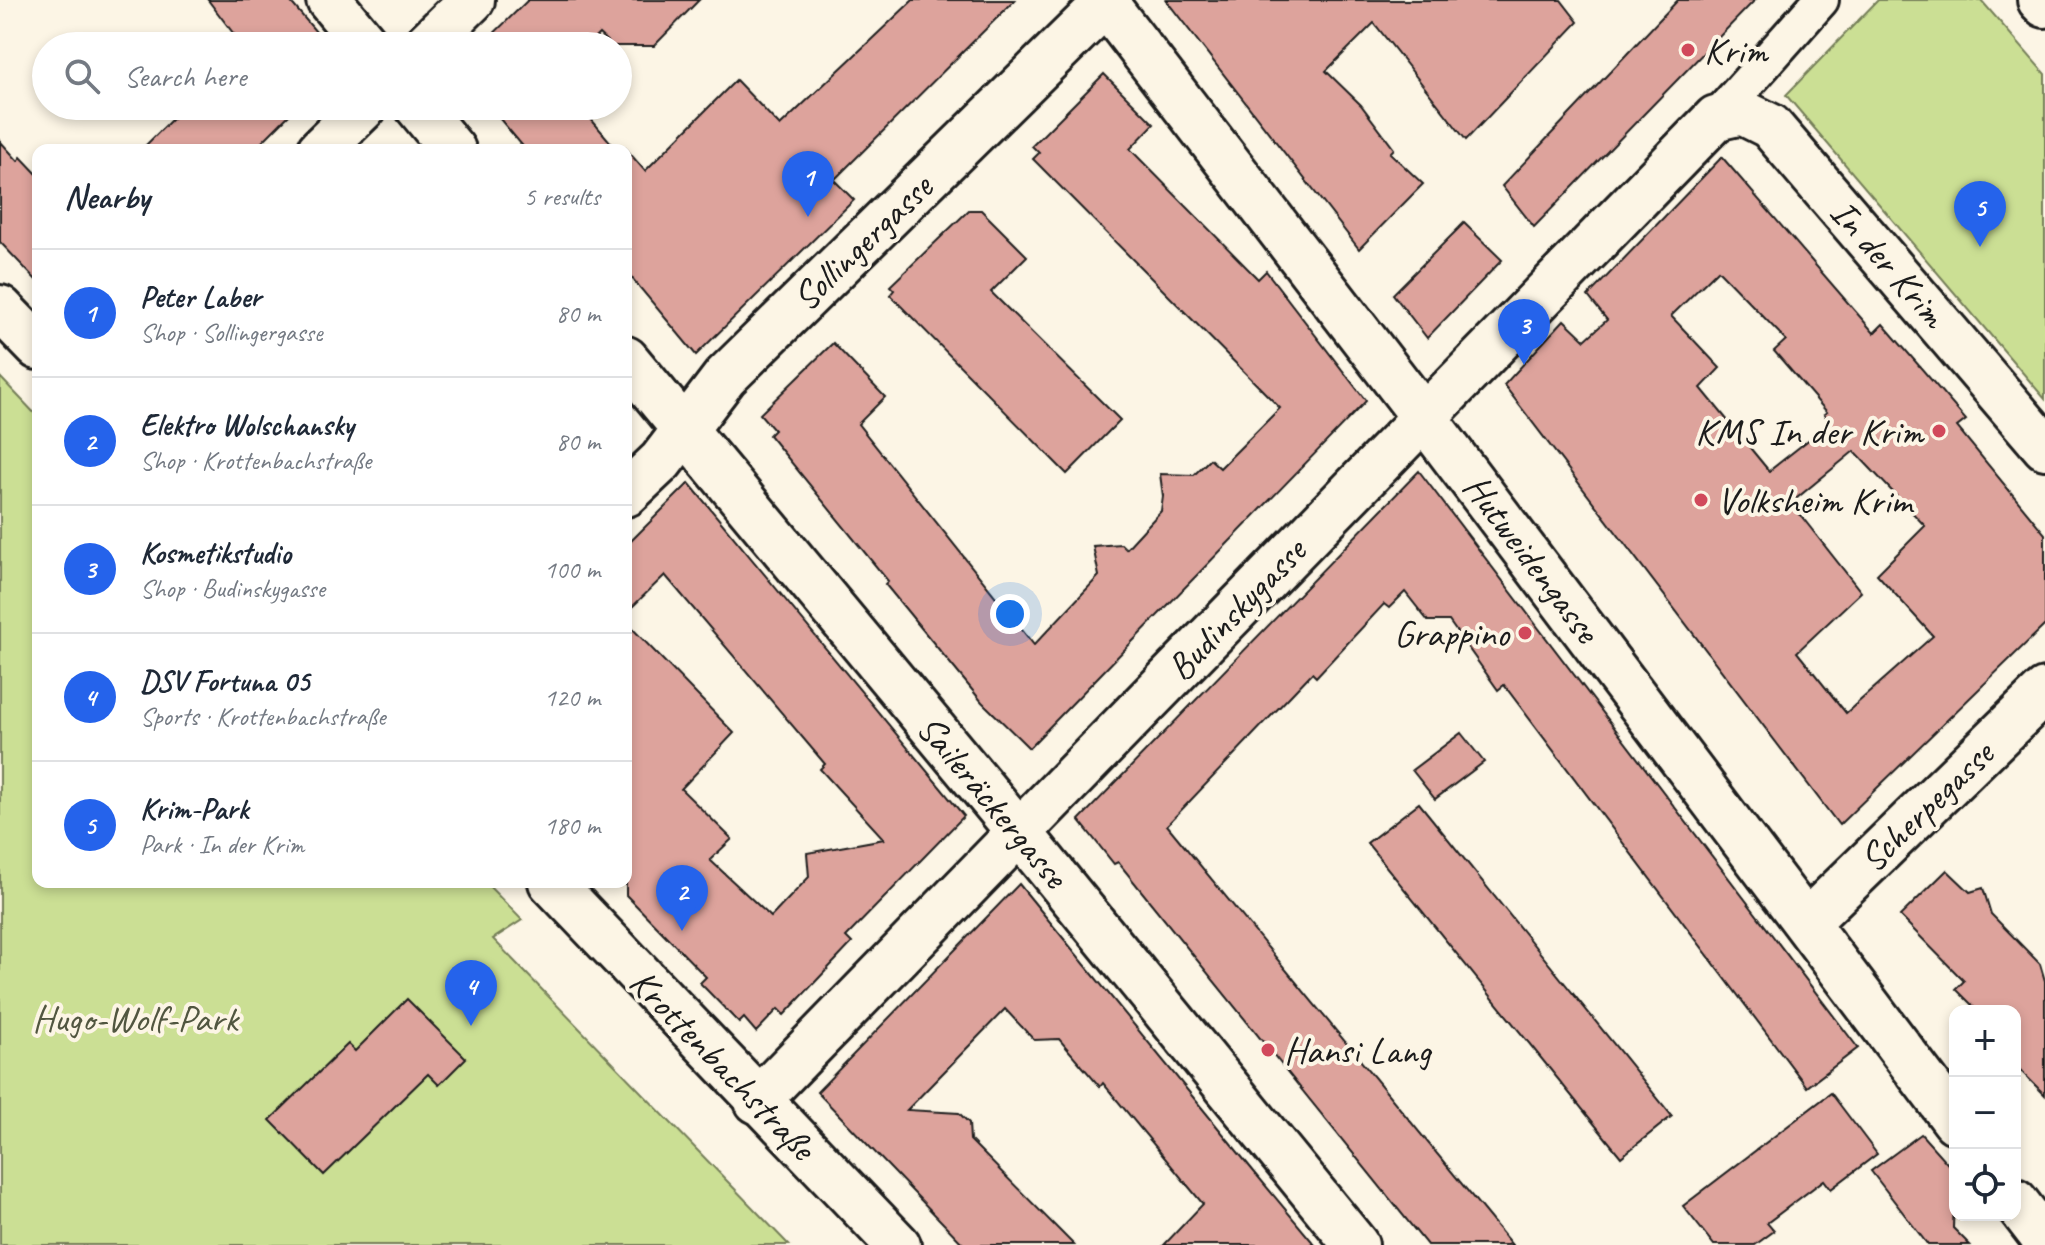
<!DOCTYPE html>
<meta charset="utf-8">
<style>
body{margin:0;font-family:Caveat,sans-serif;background:#f6f6f7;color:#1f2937}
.controls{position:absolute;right:24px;bottom:24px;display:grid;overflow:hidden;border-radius:16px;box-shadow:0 4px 12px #0003}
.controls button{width:72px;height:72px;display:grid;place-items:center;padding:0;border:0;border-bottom:2px solid #e0e1e3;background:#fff;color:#1f2937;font:40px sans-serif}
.you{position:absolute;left:1010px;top:614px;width:28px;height:28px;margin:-20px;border:6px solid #fff;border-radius:50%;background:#1a73e8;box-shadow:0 0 0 12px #1a73e833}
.badge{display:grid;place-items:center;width:52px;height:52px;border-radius:50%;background:#2563eb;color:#fff;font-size:26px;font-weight:700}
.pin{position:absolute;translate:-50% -66px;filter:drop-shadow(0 2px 4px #0008)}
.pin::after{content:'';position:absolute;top:42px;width:28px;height:24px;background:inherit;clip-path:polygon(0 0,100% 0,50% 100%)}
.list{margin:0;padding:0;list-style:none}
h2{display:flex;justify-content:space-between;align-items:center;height:104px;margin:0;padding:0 32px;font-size:34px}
h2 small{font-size:26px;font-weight:400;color:#747a83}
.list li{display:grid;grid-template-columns:52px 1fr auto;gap:24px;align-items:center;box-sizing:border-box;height:128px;padding:0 32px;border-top:2px solid #e0e1e3}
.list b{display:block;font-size:30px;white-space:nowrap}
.list p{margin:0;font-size:26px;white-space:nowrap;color:#747a83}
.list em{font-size:26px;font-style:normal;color:#747a83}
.icon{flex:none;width:44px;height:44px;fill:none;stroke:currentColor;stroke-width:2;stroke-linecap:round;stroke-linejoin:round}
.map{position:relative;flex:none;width:2045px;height:1245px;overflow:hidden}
.search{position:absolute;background:#fff;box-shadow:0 4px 12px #0003;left:32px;top:32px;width:600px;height:88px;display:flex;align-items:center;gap:20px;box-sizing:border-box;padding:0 28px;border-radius:44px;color:#747a83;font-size:30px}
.panel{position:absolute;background:#fff;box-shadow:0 4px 12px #0003;left:32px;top:144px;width:600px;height:744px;border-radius:16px}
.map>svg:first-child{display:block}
.green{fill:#cbdf94;stroke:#747e58;stroke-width:2}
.building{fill:#dda39c;stroke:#1c1c1c;stroke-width:2;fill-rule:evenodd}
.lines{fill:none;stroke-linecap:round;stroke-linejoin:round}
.pedestrian-casing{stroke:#1c1c1c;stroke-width:40}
.minor-casing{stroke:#1c1c1c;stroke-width:50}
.secondary-casing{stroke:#1c1c1c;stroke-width:50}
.pedestrian{stroke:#fcf5e5;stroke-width:34}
.minor{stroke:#fcf5e5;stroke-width:44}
.secondary{stroke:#fcf5e5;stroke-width:44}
.poi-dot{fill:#d1495b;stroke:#fcf5e5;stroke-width:3}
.labels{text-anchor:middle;stroke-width:8;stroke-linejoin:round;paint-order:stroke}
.poi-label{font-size:38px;fill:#1c1c1c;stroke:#fcf5e5;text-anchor:start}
.street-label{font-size:38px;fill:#1c1c1c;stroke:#fcf5e5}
.park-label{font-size:38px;fill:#515640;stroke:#fcf5e5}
</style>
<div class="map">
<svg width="2045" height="1245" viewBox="0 0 2045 1245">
<rect width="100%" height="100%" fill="#fcf5e5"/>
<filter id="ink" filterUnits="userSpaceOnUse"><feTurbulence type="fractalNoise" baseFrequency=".0125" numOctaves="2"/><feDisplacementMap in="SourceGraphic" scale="16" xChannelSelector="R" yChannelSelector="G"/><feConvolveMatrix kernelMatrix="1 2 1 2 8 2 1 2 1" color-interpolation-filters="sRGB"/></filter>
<g filter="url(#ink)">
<g class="green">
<path d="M1878 0H1981L2045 74V399L1786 95Z"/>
<path d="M0 377 38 417V882H485L522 920 493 939 789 1245H0Z"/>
</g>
<g class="building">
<path d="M208 0H289L328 46H243Z"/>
<path d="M528 0H699L654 46H612L599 34 587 46H481Z"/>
<path d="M913 0H1015L834 180 854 200 696 355 626 271V149L645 171 736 80 780 126Z"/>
<path d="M1166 0H1561L1578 22 1466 140 1374 23 1326 71 1361 105 1394 149 1390 153 1423 184 1359 249Z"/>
<path d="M1678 0H1755L1534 227 1502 186Z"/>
<path d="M1104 74 1154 124 1130 149 1258 279 1266 271 1366 401 1029 748 982 702 885 584 888 581 769 435 774 430 760 414 833 343 885 397 858 424 1034 645 1099 576 1093 546 1121 544 1126 549 1161 511 1163 496 1160 474 1194 475 1210 459 1220 468 1280 408 1033 159 1039 153 1032 146Z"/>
<path d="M197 106H298L254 150H141L179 112 184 116Z"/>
<path d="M489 106H580L617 150H526Z"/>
<path d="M0 141 18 161 21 157 38 175V282L0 242Z"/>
<path d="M1722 157 1874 333 1883 324 1966 420 1957 427 2045 534V625L1839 825 1504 385 1564 320 1585 340 1607 320 1588 296ZM1718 270 1786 340 1774 351 1827 412 1824 414 1830 423 1769 471 1701 388 1720 368 1671 316ZM1854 451 1925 526 1877 574 1933 636 1846 713 1797 652 1861 592 1791 503Z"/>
<path d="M969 210H981L1027 256 991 292 1120 420 1067 474 890 295 894 290 890 286Z"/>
<path d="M1464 223 1502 260 1427 338 1393 294Z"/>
<path d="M1419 471 1858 1048 1807 1087 1504 685 1498 690 1449 621H1428L1405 592 1389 608 1384 604 1316 677 1312 673 1167 825 1512 1245H1427L1118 862 1114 864 1079 820Z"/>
<path d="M689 483 964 816 846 937 852 943 817 980 784 1015 778 1009 756 1032 744 1018 739 1023 700 983 706 977 626 895V622L734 733 681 789 732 839 710 860 771 917 809 877 807 853 884 839 820 769 825 764 665 575 626 613V546Z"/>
<path d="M1461 733 1484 762 1435 799 1412 770Z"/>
<path d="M1419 803 1672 1116 1621 1157 1367 843Z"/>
<path d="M1947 870 1970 892 1983 888 1991 914 2040 964 2045 981V1095L2015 1065V1011H1978L1956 989 1964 981 1900 916Z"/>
<path d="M1019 884 1255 1173 1315 1245H1164L1203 1204 1103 1083 1100 1087 1059 1039 1034 1040 1005 1009 907 1110 959 1113 969 1123 970 1140 1074 1245H964L817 1092Z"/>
<path d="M407 999 466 1058 439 1085 428 1074 324 1175 270 1120 348 1044 355 1051Z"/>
<path d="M1831 1093 1877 1154 1831 1189 1824 1180 1767 1223 1774 1231 1755 1245H1714L1683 1206Z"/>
<path d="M1921 1134 1955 1172 1953 1228 1970 1245H1928L1871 1171Z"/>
</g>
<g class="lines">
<defs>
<path id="pedestrian" d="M1716 118 1821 0"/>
<g id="minor">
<path d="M329 0 367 46"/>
<path d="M1103 0 1423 416 1955 1121"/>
<path d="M2040 0 2045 5"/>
<path d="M425 46 472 0"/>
<path d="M417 106 453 150"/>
<path d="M320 150 365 106"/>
<path d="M626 359 1019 832 1356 1245"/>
<path d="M626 494 661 461 725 377 1109 0"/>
<path d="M1807 922 2045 691"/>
<path d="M757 1101 1716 118 1742 112 1770 126 2045 447"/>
<path d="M2015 1201 2045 1240"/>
</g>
<g id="secondary">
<path d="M0 308 38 347"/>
<path d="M551 882 898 1245"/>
</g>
</defs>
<use href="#pedestrian" class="pedestrian-casing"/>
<use href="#minor" class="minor-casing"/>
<use href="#secondary" class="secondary-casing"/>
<use href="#pedestrian" class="pedestrian"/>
<use href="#minor" class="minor"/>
<use href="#secondary" class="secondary"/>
</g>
</g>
<g class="poi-dot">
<circle cx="1688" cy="50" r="8"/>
<circle cx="1939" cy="431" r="8"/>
<circle cx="1701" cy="500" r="8"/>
<circle cx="1525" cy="633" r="8"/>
<circle cx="1268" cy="1050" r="8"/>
</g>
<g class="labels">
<g class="poi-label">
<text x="1704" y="63">Krim</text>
<text x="1923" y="444" text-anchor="end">KMS In der Krim</text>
<text x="1717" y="513">Volksheim Krim</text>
<text x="1509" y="646" text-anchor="end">Grappino</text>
<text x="1284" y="1063">Hansi Lang</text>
</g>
<g class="street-label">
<text transform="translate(862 242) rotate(-44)" y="13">Sollingergasse</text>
<text transform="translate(1889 263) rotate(49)" y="13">In der Krim</text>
<text transform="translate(1532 558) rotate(53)" y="13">Hutweidengasse</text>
<text transform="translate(1236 609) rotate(-46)" y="13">Budinskygasse</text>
<text transform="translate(993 801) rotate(50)" y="13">Saileräckergasse</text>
<text transform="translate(1926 806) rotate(-44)" y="13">Scherpegasse</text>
<text transform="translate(723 1064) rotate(46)" y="13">Krottenbachstraße</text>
</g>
<g class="park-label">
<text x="135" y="1031">Hugo-Wolf-Park</text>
</g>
</g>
</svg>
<div class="controls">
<button>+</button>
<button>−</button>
<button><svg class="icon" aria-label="locate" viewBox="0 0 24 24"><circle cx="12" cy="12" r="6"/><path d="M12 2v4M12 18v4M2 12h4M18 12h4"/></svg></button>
</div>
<div class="you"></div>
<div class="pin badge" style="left:808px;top:217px">1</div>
<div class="pin badge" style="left:682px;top:931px">2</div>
<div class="pin badge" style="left:1524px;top:365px">3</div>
<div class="pin badge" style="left:471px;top:1026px">4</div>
<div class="pin badge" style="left:1980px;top:247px">5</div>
<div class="search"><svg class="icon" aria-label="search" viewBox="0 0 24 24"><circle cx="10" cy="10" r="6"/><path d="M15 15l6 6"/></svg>Search here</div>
<section class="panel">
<h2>Nearby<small>5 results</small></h2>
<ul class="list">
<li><span class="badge">1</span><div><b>Peter Laber</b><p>Shop · Sollingergasse</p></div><em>80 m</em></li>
<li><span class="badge">2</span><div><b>Elektro Wolschansky</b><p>Shop · Krottenbachstraße</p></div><em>80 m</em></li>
<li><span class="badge">3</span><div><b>Kosmetikstudio</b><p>Shop · Budinskygasse</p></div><em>100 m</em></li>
<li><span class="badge">4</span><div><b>DSV Fortuna 05</b><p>Sports · Krottenbachstraße</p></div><em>120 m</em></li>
<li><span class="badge">5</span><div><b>Krim-Park</b><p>Park · In der Krim</p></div><em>180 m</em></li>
</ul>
</section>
</div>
